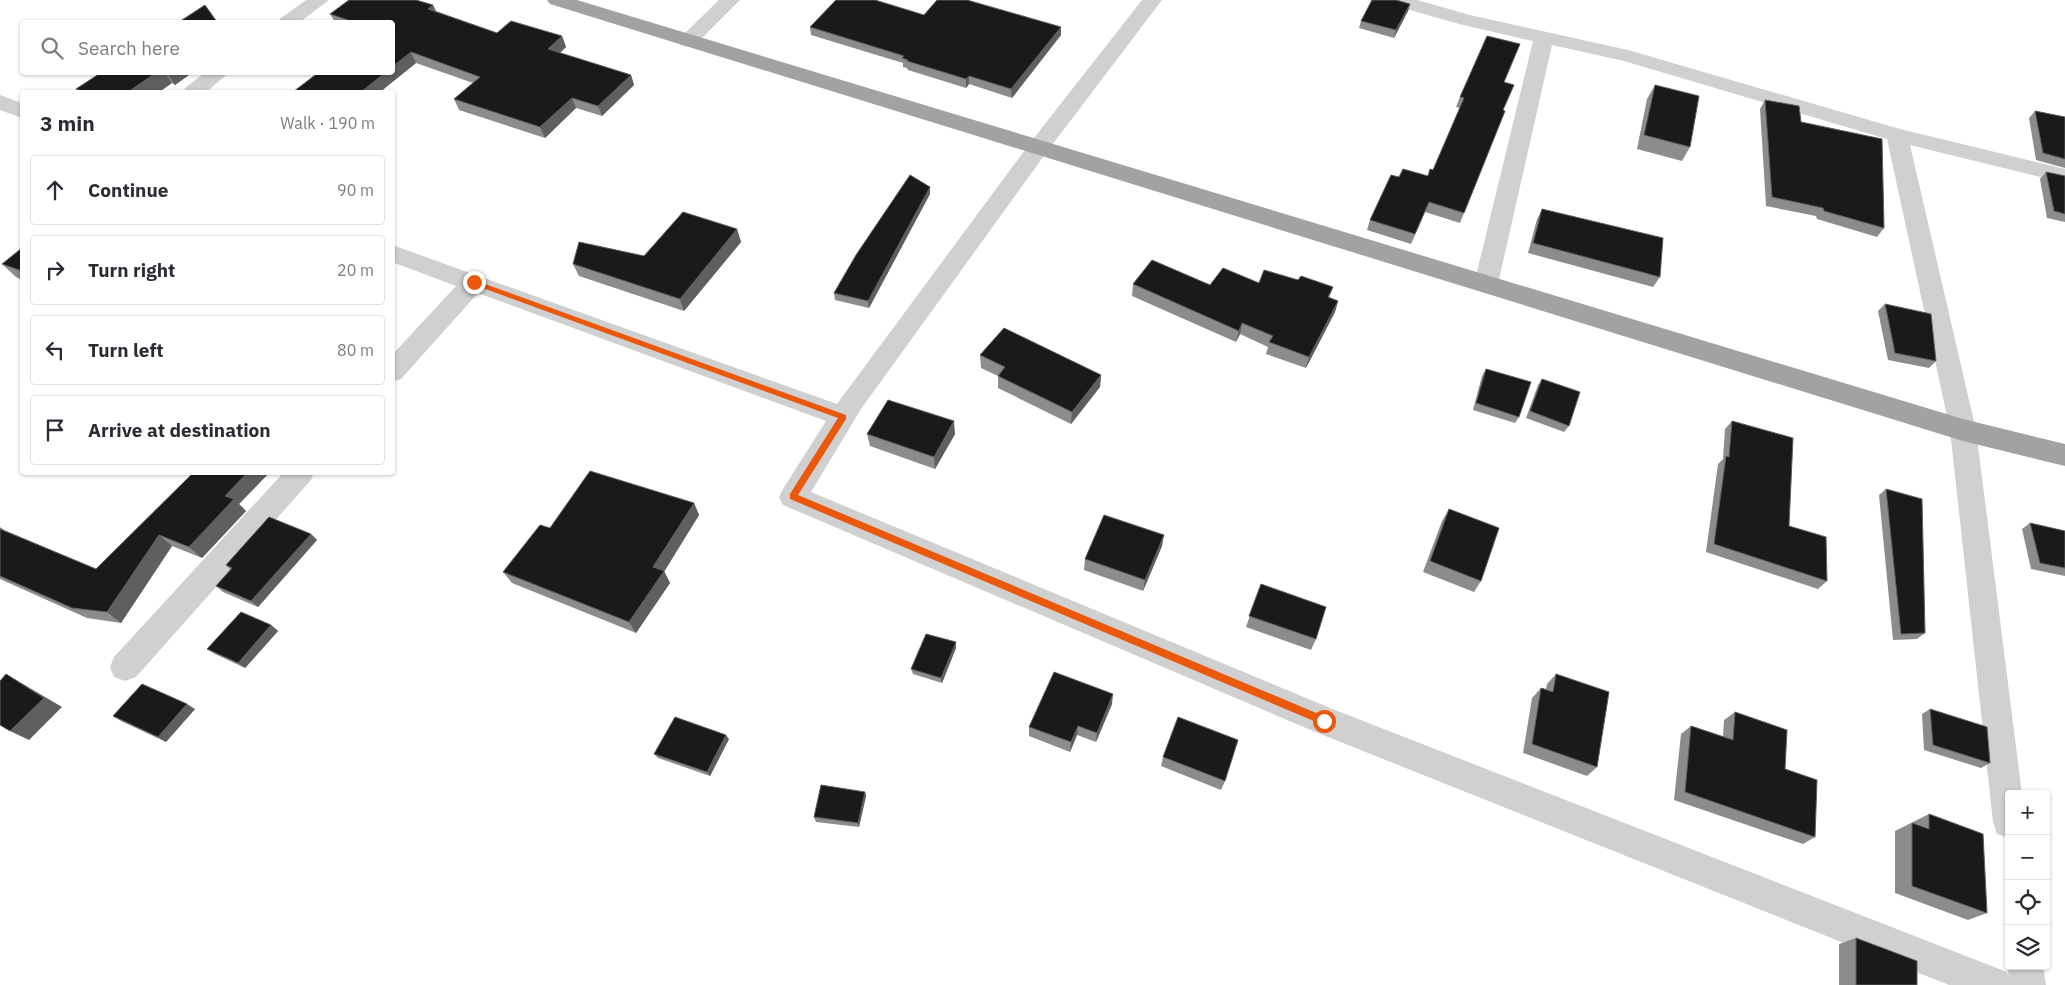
<!DOCTYPE html>
<meta charset="utf-8">
<style>
body{margin:0;font-family:"IBM Plex Sans",sans-serif;background:#f2f2f3;color:#2b2b33}
.controls{position:absolute;right:15px;bottom:15px;display:grid;overflow:hidden;border-radius:5px;box-shadow:0 1px 4px #0004}
.controls button{width:45px;height:45px;display:grid;place-items:center;padding:0;border:0;border-bottom:1px solid #e1e1e2;background:#fff;color:#2b2b33;font:25px sans-serif}
.stop{position:absolute;width:15px;height:15px;margin:-11px;border:4px solid #ea580c;border-radius:50%;background:#fff}
.stop.end{background:#ea580c;border-color:#fff;box-shadow:0 1px 5px #0008}
.list{margin:0;padding:0;list-style:none}
h2{display:flex;justify-content:space-between;align-items:center;height:65px;margin:0;padding:0 20px;font-size:21px}
h2 small{font-size:16px;font-weight:400;color:#7c7c81}
.list li{display:grid;grid-template-columns:32px 1fr auto;gap:15px;align-items:center;box-sizing:border-box;height:70px;margin:0 10px 10px;padding:0 10px;border:1px solid #e1e1e2;border-radius:5px}
.list b{display:block;font-size:19px;white-space:nowrap}
.list em{font-size:16px;font-style:normal;color:#7c7c81}
.icon{flex:none;width:28px;height:28px;fill:none;stroke:currentColor;stroke-width:2;stroke-linecap:round;stroke-linejoin:round}
.map{position:relative;flex:none;width:2065px;height:985px;overflow:hidden}
.search{position:absolute;background:#fff;box-shadow:0 1px 4px #0004;left:20px;top:20px;width:375px;height:55px;display:flex;align-items:center;gap:12px;box-sizing:border-box;padding:0 18px;border-radius:5px;color:#7c7c81;font-size:19px}
.panel{position:absolute;background:#fff;box-shadow:0 1px 4px #0004;left:20px;top:90px;width:375px;height:385px;border-radius:5px}
.map>svg:first-child{display:block}
.lines{fill:none;stroke-linecap:round;stroke-linejoin:round}
.minor{fill:#d0d0d0;fill-rule:evenodd}
.trunk{fill:#a2a2a2;fill-rule:evenodd}
.wall{fill:#8c8c8c}
.shaded-wall{fill:#5f5f5f}
.building{fill:#1a1a1a;stroke:#5f5f5f}
.route{fill:#ea580c}
</style>
<div class="map">
<svg width="2065" height="985" viewBox="0 0 2065 985">
<rect width="100%" height="100%" fill="#fff"/>
<g class="lines">
<g class="minor">
<path d="M306 0H329L300 22H278L281 18Z"/>
<path d="M719 0H740L695 45 688 47 681 45 678 41 681 37Z"/>
<path d="M1142 0H1162L1046 153 861 409 811 492 1335 710 1994 967 2007 972 2009 979 2007 966 2009 963V966H2043L2046 985H1949L1313 731 783 505 779 497 783 489 826 421 478 293 401 379 392 382V355L456 286 392 262V245L837 404 1030 143Z"/>
<path d="M1386 0H1417L1470 15 1628 50 1900 129 2065 169V183L1910 145 1976 430 2022 794H2009V838L1997 834 1993 822 1950 430 1887 139 1624 61 1552 45 1498 284 1495 290 1486 293 1477 290 1474 284 1533 41 1459 24 1389 4Z"/>
<path d="M206 72H230L206 92H183L186 87Z"/>
<path d="M0 95 22 103V118L0 110Z"/>
<path d="M284 472H314L311 480 136 677 125 681 114 677 110 667 114 657Z"/>
</g>
<path class="trunk" d="M547 0H577L1963 419 2065 444V466L1963 441 550 4Z"/>
</g>
<g class="wall">
<path d="M1410 4 1408 11 1394 38 1359 28 1361 21Z"/>
<path d="M433 5 436 11 497 33 562 36 566 47 560 53 631 75 634 85 602 116 576 108 545 138 459 110 454 99 473 83 416 63 380 92H293L392 22H335L330 14Z"/>
<path d="M924 15 1061 35 1012 98 969 84 966 88 908 70 907 68 903 67V63L811 35 810 27Z"/>
<path d="M102 72H193L175 85 172 83 159 92H78L76 89Z"/>
<path d="M1504 82 1503 110 1505 111 1460 223 1425 212 1411 244 1367 230 1370 220 1399 177 1428 176 1433 170 1460 108 1456 107 1460 97Z"/>
<path d="M1655 85 1690 147 1682 161 1637 149 1647 99Z"/>
<path d="M1765 100 1801 122 1884 228 1877 237 1817 219 1816 216 1766 206 1760 109Z"/>
<path d="M2035 111 2065 117V168L2036 160 2029 118Z"/>
<path d="M2046 172 2065 176V222L2047 218 2040 179Z"/>
<path d="M930 187V194L869 308 835 300 834 293Z"/>
<path d="M1542 209 1660 277 1653 287 1528 253 1537 219Z"/>
<path d="M737 229 741 242 684 311 579 276 573 264 644 256Z"/>
<path d="M22 248V280L16 277 2 264Z"/>
<path d="M1298 280 1333 287 1329 298 1338 301 1335 312 1306 368 1266 354 1268 347 1240 334 1236 342 1132 296 1133 284 1210 285Z"/>
<path d="M1885 304 1936 361 1929 368 1888 360 1878 311Z"/>
<path d="M980 355 1101 375 1100 387 1071 424 998 388V376L981 368Z"/>
<path d="M1486 369 1519 417 1515 423 1473 410 1482 376Z"/>
<path d="M1542 379 1569 426 1564 432 1526 418 1538 385Z"/>
<path d="M1732 421 1789 526 1827 581 1818 589 1706 552 1718 464 1723 459 1725 429Z"/>
<path d="M867 434H955L935 469 870 446Z"/>
<path d="M194 472H270L239 504 246 511 202 558 172 546 121 623 87 618 0 579V527L4 530 96 569Z"/>
<path d="M1886 489 1925 633 1917 639 1893 640 1879 495Z"/>
<path d="M694 503 699 515 664 571 670 583 636 633 512 583 503 572 550 528Z"/>
<path d="M1449 509 1481 581 1474 592 1423 572 1442 521Z"/>
<path d="M2030 523 2065 531V576L2031 569 2022 529Z"/>
<path d="M311 534 317 540 258 607 223 592 216 586 231 570 226 565Z"/>
<path d="M1162 546 1143 591 1084 570 1085 559Z"/>
<path d="M1261 584 1316 639 1311 650 1246 627Z"/>
<path d="M271 625 278 631 245 668 215 654 207 649Z"/>
<path d="M956 642V648L942 683 913 674 911 669Z"/>
<path d="M1556 674 1597 767 1587 776 1523 753 1532 698 1541 688 1546 689 1547 684Z"/>
<path d="M1112 704 1096 742 1077 735 1070 752 1029 736V727Z"/>
<path d="M195 709 166 742 121 721 113 716Z"/>
<path d="M1930 709 1990 763 1981 768 1924 750 1922 714Z"/>
<path d="M1735 712 1785 769 1815 837 1803 844 1674 800 1681 734 1691 726 1723 737 1724 720Z"/>
<path d="M729 739 710 776 658 758 654 754Z"/>
<path d="M1163 757 1225 781 1221 790 1161 766Z"/>
<path d="M865 792 866 796 859 827 816 822 814 817Z"/>
<path d="M1929 814 1987 913 1968 920 1895 893V831Z"/>
<path d="M1856 938 1917 985H1839V944Z"/>
</g>
<g class="shaded-wall">
<path d="M1410 4 1408 11 1394 38 1396 30Z"/>
<path d="M433 5 438 16 428 9Z"/>
<path d="M1061 27V35L1012 98 1011 89Z"/>
<path d="M562 36 566 47 552 60 548 49Z"/>
<path d="M411 52 416 63 380 92H361L386 72H392V67Z"/>
<path d="M157 72H164L172 83 159 92H128Z"/>
<path d="M166 72H193L175 85Z"/>
<path d="M631 75 634 85 602 116 598 106Z"/>
<path d="M969 76V84L966 88V79Z"/>
<path d="M572 98 576 108 545 138 540 127Z"/>
<path d="M930 187V194L869 308 868 301Z"/>
<path d="M737 229 741 242 684 311 680 299Z"/>
<path d="M1338 301 1335 312 1306 368 1309 357Z"/>
<path d="M1242 323 1240 334 1236 342 1239 331Z"/>
<path d="M1101 375 1100 387 1071 424 1072 412Z"/>
<path d="M954 421 955 434 935 469 934 457Z"/>
<path d="M248 472H270L239 504 246 511 202 558 189 547 225 496Z"/>
<path d="M694 503 699 515 664 572V571L670 583 636 633 629 622 653 567Z"/>
<path d="M311 534 317 540 258 607 251 601Z"/>
<path d="M159 535 172 546 121 623 107 612Z"/>
<path d="M1164 535 1162 546 1143 591 1145 580Z"/>
<path d="M271 625 278 631 245 668 238 663Z"/>
<path d="M956 642V648L942 683 941 678Z"/>
<path d="M6 674 62 707 29 740 10 731Z"/>
<path d="M1113 694 1112 704 1096 742 1097 733Z"/>
<path d="M187 704 195 709 166 742 158 737Z"/>
<path d="M1078 726 1077 735 1070 752 1071 742Z"/>
<path d="M726 735 729 739 710 776 707 772Z"/>
<path d="M865 792 866 796 859 827 858 823Z"/>
</g>
<g class="building">
<path d="M349 0H416L433 5 428 9 497 33 511 21 562 36 548 49 631 75 598 106 572 98 540 127 454 99 480 77 411 52 392 67V22H345L348 20 330 14Z"/>
<path d="M836 0H875L924 15 937 0H967L1061 27 1011 89 969 76 966 79 907 61 908 60 902 58 904 56 810 27Z"/>
<path d="M1372 0H1396L1410 4 1396 30 1361 21Z"/>
<path d="M205 5 217 22H179Z"/>
<path d="M1487 36 1520 44 1504 82 1514 85 1503 110 1505 111 1464 213 1429 202 1415 234 1370 220 1391 175 1399 177 1403 169 1428 176 1430 169 1433 170 1464 98 1460 97Z"/>
<path d="M102 72H157L128 92H85L76 89Z"/>
<path d="M319 72H386L361 92H293Z"/>
<path d="M1655 85 1699 96 1690 147 1644 135Z"/>
<path d="M1765 100 1799 106 1801 122 1882 139 1884 228 1824 211 1823 208 1772 197Z"/>
<path d="M2035 111 2065 117V159L2043 153Z"/>
<path d="M2046 172 2065 176V214L2054 211Z"/>
<path d="M910 175 930 187 868 301 834 293 856 255Z"/>
<path d="M1542 209 1663 238 1660 277 1533 243Z"/>
<path d="M683 212 737 229 680 299 573 264 579 242 644 256Z"/>
<path d="M22 248V271L2 264Z"/>
<path d="M1152 260 1210 285 1223 268 1259 283 1264 270 1298 280 1301 276 1333 287 1328 297 1338 301 1309 357 1269 342 1273 336 1242 323 1239 331 1133 284Z"/>
<path d="M1885 304 1931 314 1936 361 1895 353Z"/>
<path d="M1004 328 1101 375 1072 412 998 376 1005 367 980 355Z"/>
<path d="M1486 369 1531 382 1519 417 1476 403Z"/>
<path d="M1542 379 1580 392 1569 426 1530 411Z"/>
<path d="M888 400 954 421 934 457 867 434Z"/>
<path d="M1732 421 1793 438 1789 526 1826 537 1827 581 1714 544 1726 456 1729 457Z"/>
<path d="M590 471 694 503 653 567 664 571 629 622 503 572 540 525 550 528Z"/>
<path d="M194 472H248L225 496 234 499 189 547 159 535 107 612 72 608 0 576V529L96 569Z"/>
<path d="M1886 489 1922 499 1925 633 1901 634Z"/>
<path d="M1449 509 1499 528 1481 581 1430 561Z"/>
<path d="M1104 515 1164 535 1145 580 1085 559Z"/>
<path d="M269 517 311 534 251 601 216 586 232 568 226 565Z"/>
<path d="M2030 523 2065 531V568L2040 563Z"/>
<path d="M1261 584 1326 607 1316 639 1249 616Z"/>
<path d="M241 612 271 625 238 663 207 649Z"/>
<path d="M926 634 956 642 941 678 911 669Z"/>
<path d="M1054 672 1113 694 1097 733 1078 726 1071 742 1029 727Z"/>
<path d="M6 674 44 698 10 731 0 725V681Z"/>
<path d="M1556 674 1609 692 1597 767 1532 744 1541 688 1553 692Z"/>
<path d="M142 684 187 704 158 737 113 716Z"/>
<path d="M1930 709 1987 727 1990 763 1933 745Z"/>
<path d="M1735 712 1787 730 1785 769 1817 780 1815 837 1685 792 1691 726 1733 740Z"/>
<path d="M675 717 726 735 707 772 654 754Z"/>
<path d="M1178 717 1238 740 1225 781 1163 757Z"/>
<path d="M821 785 865 792 858 823 814 817Z"/>
<path d="M1929 814 1983 834 1987 913 1912 886V823L1929 829Z"/>
<path d="M1856 938 1917 961V985H1856Z"/>
</g>
<path class="route" d="M474 280 846 415V419L798 495 1328 718V724H1321L790 499V494L838 418 472 284V281Z"/>
</svg>
<div class="controls">
<button>+</button>
<button>−</button>
<button><svg class="icon" aria-label="locate" viewBox="0 0 24 24"><circle cx="12" cy="12" r="6"/><path d="M12 2v4M12 18v4M2 12h4M18 12h4"/></svg></button>
<button><svg class="icon" aria-label="layers" viewBox="0 0 24 24"><path d="M12 4l9 5-9 5-9-5zM3 14l9 5 9-5"/></svg></button>
</div>
<div class="stop" style="left:1324px;top:721px"></div>
<div class="stop end" style="left:474px;top:282px"></div>
<div class="search"><svg class="icon" aria-label="search" viewBox="0 0 24 24"><circle cx="10" cy="10" r="6"/><path d="M15 15l6 6"/></svg>Search here</div>
<section class="panel">
<h2>3 min<small>Walk · 190 m</small></h2>
<ul class="list">
<li><svg class="icon" aria-label="ahead" viewBox="0 0 24 24"><path d="M12 20V5M6 11l6-6 6 6"/></svg><div><b>Continue</b></div><em>90 m</em></li>
<li><svg class="icon" aria-label="right" viewBox="0 0 24 24"><path d="M7 20v-9h11M14 6l5 5-5 5"/></svg><div><b>Turn right</b></div><em>20 m</em></li>
<li><svg class="icon" aria-label="left" viewBox="0 0 24 24"><path d="M17 20v-9H6M10 6l-5 5 5 5"/></svg><div><b>Turn left</b></div><em>80 m</em></li>
<li><svg class="icon" aria-label="arrive" viewBox="0 0 24 24"><path d="M6 21V4h12l-3 4 3 4H6"/></svg><div><b>Arrive at destination</b></div></li>
</ul>
</section>
</div>
